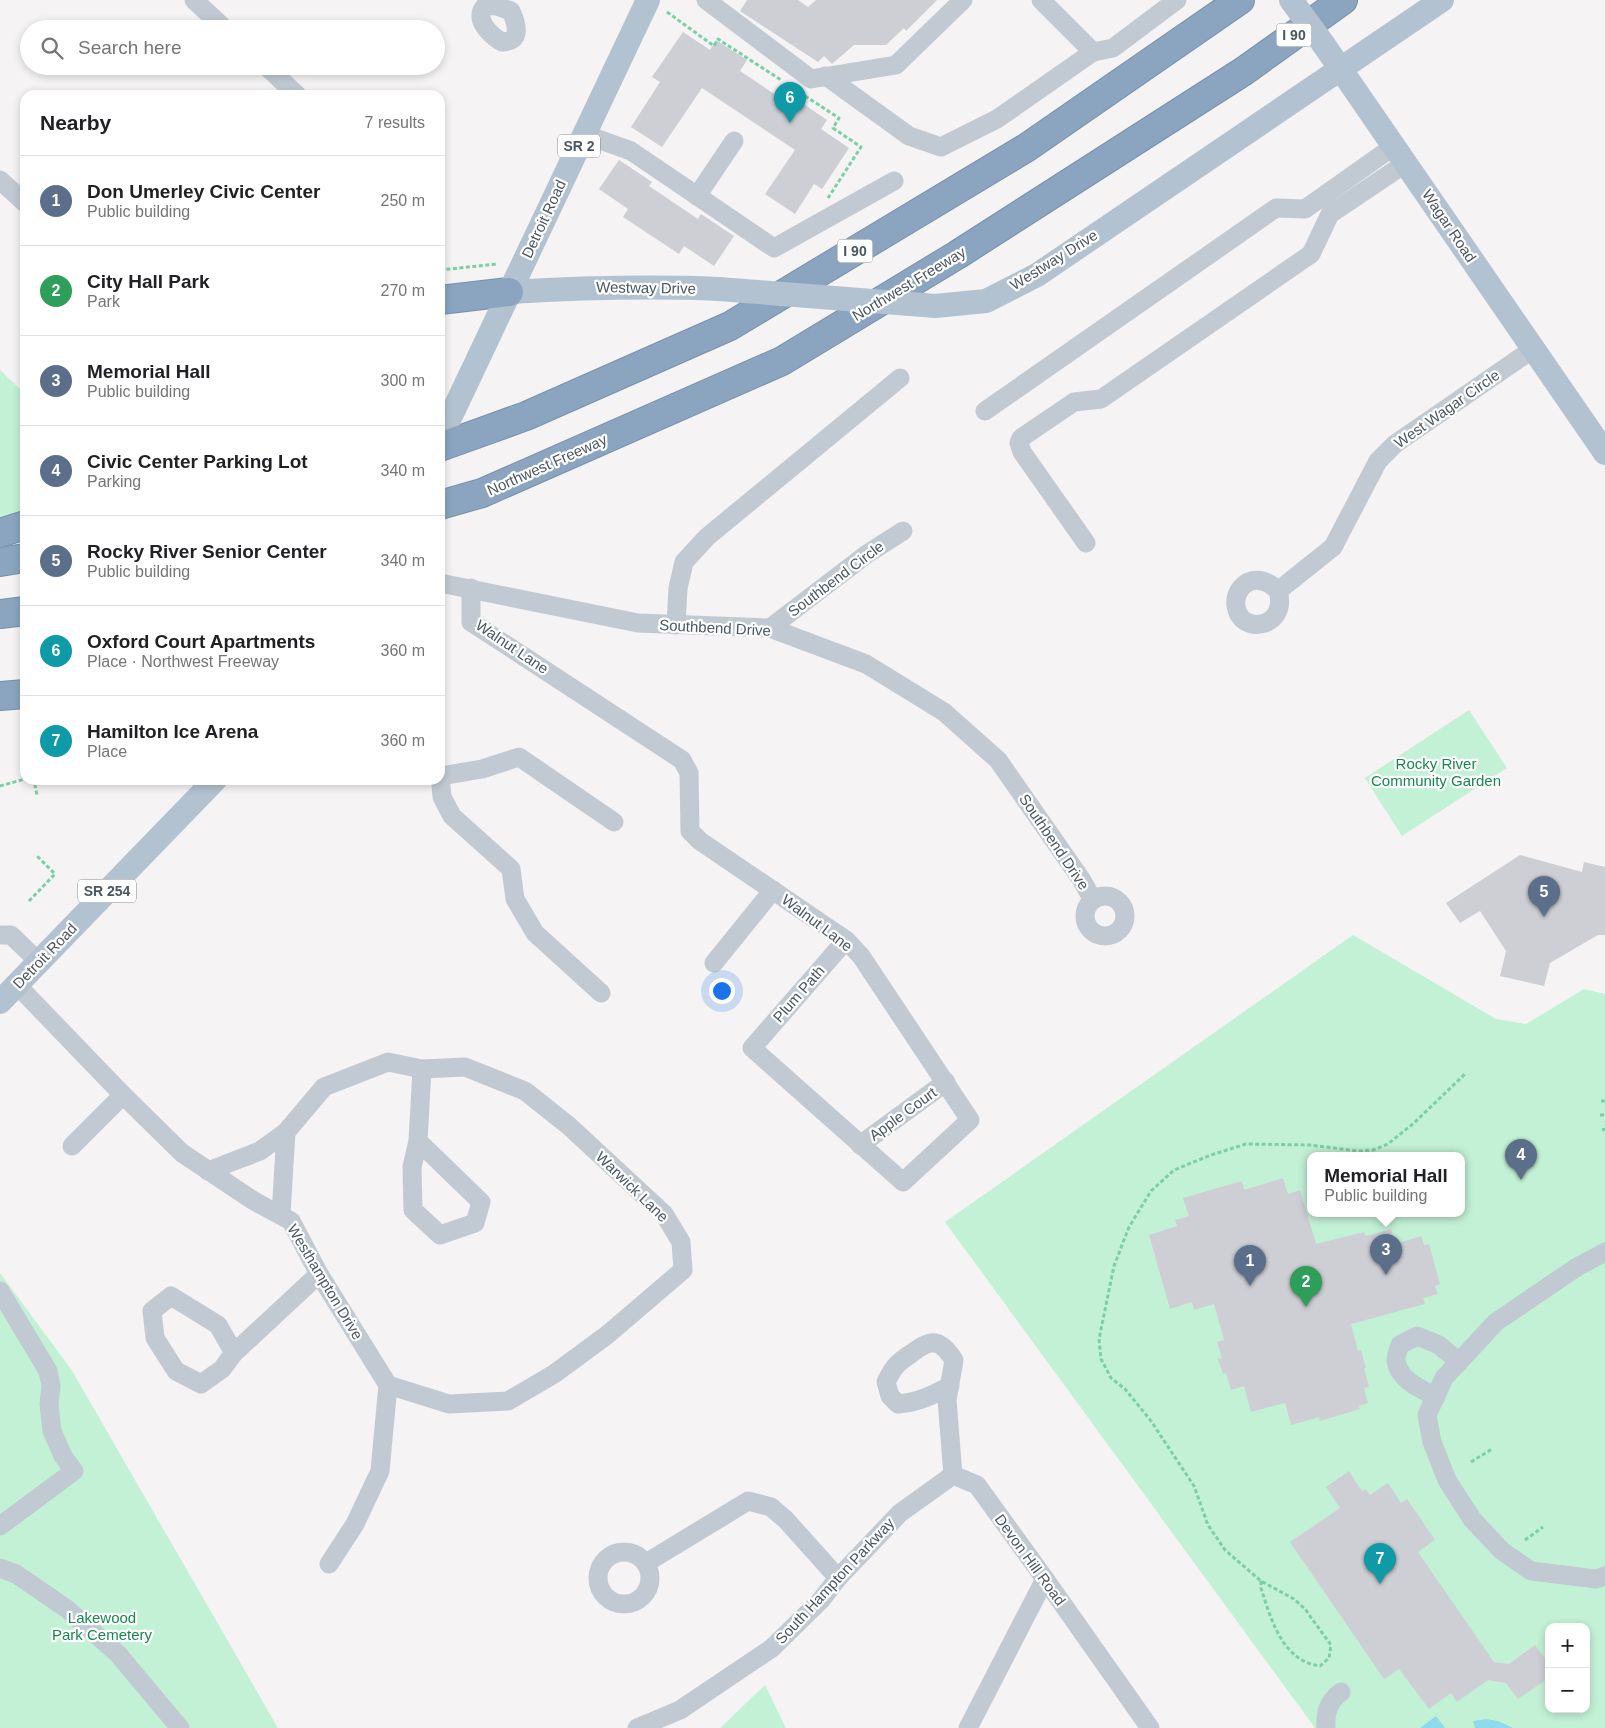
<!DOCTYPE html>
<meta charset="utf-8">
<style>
body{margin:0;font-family:Helvetica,sans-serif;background:#f2f2f2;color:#202124}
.controls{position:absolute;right:15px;bottom:15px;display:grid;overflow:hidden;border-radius:10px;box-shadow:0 2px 8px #0003}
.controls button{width:45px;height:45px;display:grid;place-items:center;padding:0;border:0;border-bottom:1px solid #e0e0e0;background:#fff;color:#202124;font:25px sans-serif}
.you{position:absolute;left:721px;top:990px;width:18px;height:18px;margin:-12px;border:4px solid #fff;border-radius:50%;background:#1a73e8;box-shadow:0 0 0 8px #1a73e833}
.badge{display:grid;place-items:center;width:32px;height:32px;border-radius:50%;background:#1a73e8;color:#fff;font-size:16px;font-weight:700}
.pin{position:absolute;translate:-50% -41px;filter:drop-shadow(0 1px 2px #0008)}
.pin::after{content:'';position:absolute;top:26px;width:18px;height:15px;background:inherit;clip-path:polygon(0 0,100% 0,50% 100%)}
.popup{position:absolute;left:1307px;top:1152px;width:158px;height:65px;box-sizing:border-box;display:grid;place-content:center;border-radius:10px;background:#fff;filter:drop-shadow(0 1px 4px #0005);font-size:16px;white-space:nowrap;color:#757577}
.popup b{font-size:19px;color:#202124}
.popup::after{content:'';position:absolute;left:50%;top:100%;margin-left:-10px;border:10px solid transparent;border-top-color:#fff}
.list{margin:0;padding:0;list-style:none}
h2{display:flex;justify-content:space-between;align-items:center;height:65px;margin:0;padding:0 20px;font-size:21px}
h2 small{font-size:16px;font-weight:400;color:#757577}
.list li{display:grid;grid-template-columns:32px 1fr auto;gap:15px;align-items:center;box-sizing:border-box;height:90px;padding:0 20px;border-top:1px solid #e0e0e0}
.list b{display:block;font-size:19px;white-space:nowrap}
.list p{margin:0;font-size:16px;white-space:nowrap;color:#757577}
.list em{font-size:16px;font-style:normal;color:#757577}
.icon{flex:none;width:28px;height:28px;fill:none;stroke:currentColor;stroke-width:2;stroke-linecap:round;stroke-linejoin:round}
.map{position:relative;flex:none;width:1605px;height:1728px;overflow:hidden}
.search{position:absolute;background:#fff;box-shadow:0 2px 8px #0003;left:20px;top:20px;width:425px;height:55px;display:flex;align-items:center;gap:12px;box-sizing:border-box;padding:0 18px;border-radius:28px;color:#757577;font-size:19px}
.panel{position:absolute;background:#fff;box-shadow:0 2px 8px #0003;left:20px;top:90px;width:425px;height:695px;border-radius:15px}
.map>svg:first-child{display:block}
.green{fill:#c3f1d5;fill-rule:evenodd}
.water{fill:#90daee}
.building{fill:#cdcfd5}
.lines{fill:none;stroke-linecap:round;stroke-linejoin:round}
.highway-casing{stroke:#7690ad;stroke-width:30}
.path{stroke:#7ad0a6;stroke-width:3;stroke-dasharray:4 2.5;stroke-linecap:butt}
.minor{stroke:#c1cad2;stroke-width:19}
.major{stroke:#b3c2d1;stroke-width:24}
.highway{stroke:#8ba5c1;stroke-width:28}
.major-bridge{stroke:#b3c2d1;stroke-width:24}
.labels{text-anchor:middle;stroke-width:4.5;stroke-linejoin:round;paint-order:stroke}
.shield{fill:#fff;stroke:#808990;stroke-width:1}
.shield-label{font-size:14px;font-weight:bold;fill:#4a5661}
.street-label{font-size:15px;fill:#4a5661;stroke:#fff}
.park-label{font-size:15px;fill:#17864f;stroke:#fff}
</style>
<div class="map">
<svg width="1605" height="1728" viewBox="0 0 1605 1728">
<rect width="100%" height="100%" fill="#f5f3f3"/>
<g class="green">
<path d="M0 370 25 394V510L0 520Z"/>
<path d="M1469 710 1507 768 1402 836 1365 778Z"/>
<path d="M1353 935 1496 1019 1526 1024 1584 989 1605 994V1728H1315L945 1222ZM1311 1156H1461V1214H1311ZM1549 1627H1586V1709H1549Z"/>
<path d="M0 1273 71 1369 278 1728H0Z"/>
<path d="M765 1685 786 1728H720Z"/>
</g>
<g class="water">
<path d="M1436 1716 1445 1728H1420Z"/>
<path d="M1486 1719 1498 1721 1513 1728H1475L1473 1721Z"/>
</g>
<g class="building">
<path d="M747 0H798L808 7 816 0H937L906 31 904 28 886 45H854L832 64 824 56 818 62 740 11Z"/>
<path d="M683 32 710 50 716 40 747 60 740 71 797 109 802 103 827 120 821 129 849 148 822 189 814 184 795 214 765 194 795 150 702 88 662 147 631 127 660 82 652 77Z"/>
<path d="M619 160 652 182 649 186 698 219 701 214 734 236 714 266 684 246 679 254 623 217 628 209 599 189Z"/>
<path d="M1520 855 1582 872 1584 862 1605 867V935H1598L1550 963 1544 986 1500 976 1506 951 1480 911 1460 923 1446 903Z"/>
<path d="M1283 1178 1288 1194 1300 1190 1316 1244 1364 1232 1366 1236 1391 1229 1395 1244 1421 1236 1424 1245 1429 1244 1440 1284 1435 1286 1438 1294 1423 1298 1425 1304 1351 1324 1358 1351 1361 1350 1366 1368H1364L1369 1387 1364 1388 1368 1403 1359 1406 1360 1409 1320 1421 1319 1417 1291 1425 1285 1403 1251 1412 1244 1386 1231 1390 1226 1373 1223 1374 1218 1359 1222 1358 1217 1342 1224 1340 1214 1304 1194 1310 1192 1302 1170 1309 1149 1235 1177 1226 1175 1220 1189 1216 1183 1198 1242 1181 1244 1190Z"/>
<path d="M1349 1471 1362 1491 1366 1489 1370 1495 1388 1483 1401 1503 1407 1499 1435 1540 1418 1552 1494 1662 1509 1664 1535 1645 1549 1664V1678L1518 1699 1506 1683 1488 1680 1457 1702 1451 1693 1429 1709 1399 1669 1384 1679 1290 1542 1340 1508 1326 1487Z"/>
</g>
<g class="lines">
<defs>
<g id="highway">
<path d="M440 300 509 292"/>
<path d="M440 447 526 416 730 326 1026 148 1240 0"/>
<path d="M440 505 482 493 782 361 957 255 1244 71 1343 0"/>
<path d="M0 533 25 525"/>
<path d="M0 562 25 558"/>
<path d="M0 614 25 611"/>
<path d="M0 696 25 694"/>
</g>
</defs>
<use href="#highway" class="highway-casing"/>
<g class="path">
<path d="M667 12 714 46 718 39 781 80"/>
<path d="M805 96 839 118 833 128 861 147 828 198"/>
<path d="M440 270 497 264"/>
<path d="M31 780 34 781 37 795"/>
<path d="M0 786 25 779"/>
<path d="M29 901 55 874 37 856"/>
<path d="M1601 1101H1605"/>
<path d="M1600 1115H1605"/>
<path d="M1602 1130 1605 1129"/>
<path d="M1471 1462 1492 1449"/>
<path d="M1525 1540 1543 1527"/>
<path d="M1261 1581V1588C1271 1619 1282 1661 1320 1666L1329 1658 1331 1645 1305 1609 1294 1599 1261 1581 1225 1550 1208 1525 1194 1486 1151 1421 1125 1389 1111 1378 1101 1359 1099 1339 1114 1266 1129 1227 1151 1191 1174 1170 1211 1155 1246 1144 1310 1145 1358 1151 1373 1150 1388 1144 1414 1123 1465 1074"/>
</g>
<g class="minor">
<path d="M194 0 225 29"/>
<path d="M706 0 811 79 896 65 963 0"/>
<path d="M1041 0 1093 52 1113 48 1177 0"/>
<path d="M486 5 497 6 511 11C517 24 522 42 502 42 490 35 472 18 486 5Z"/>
<path d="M266 66 297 95"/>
<path d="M826 76 909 136 941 147 997 119 1093 52"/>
<path d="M584 134 631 151 774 248 894 181"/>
<path d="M0 180 25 203"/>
<path d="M697 196 734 141"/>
<path d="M985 411 1276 208 1305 209 1394 146"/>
<path d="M1086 543 1022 452 1019 443 1021 438 1074 402 1101 399 1311 254 1330 214 1406 163"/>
<path d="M440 583 638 623 770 628 866 664 944 712 998 760 1081 879 1093 900"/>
<path d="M471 588V622L682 760 689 773 690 831 700 841 846 940 861 956 970 1120 903 1182 752 1048 846 940"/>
<path d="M1278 591C1268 580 1252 575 1241 588 1237 593 1235 599 1236 606 1240 636 1289 628 1278 591L1333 547 1378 461 1395 444 1533 349"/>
<path d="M676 625 678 588 684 562 707 537 900 378"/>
<path d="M770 628 867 554 903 531"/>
<path d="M440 775 442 797 452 816 511 869 515 899 535 933 601 993"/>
<path d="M441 776 482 769 519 757 614 822"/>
<circle cx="1105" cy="916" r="20"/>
<path d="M0 935H11L39 962"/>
<path d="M714 963 773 890"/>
<path d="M17 985 123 1095 182 1153 254 1201 291 1221 319 1274 388 1385 380 1471 355 1524 329 1564"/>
<path d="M418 1141 412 1167 413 1210 440 1235 475 1223 481 1202 418 1141 422 1069"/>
<path d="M860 1145 946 1082"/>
<path d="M72 1146 123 1095"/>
<path d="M208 1171 260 1151 286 1132"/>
<path d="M281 1215 286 1132 324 1087 388 1062 422 1069 465 1067 525 1091 569 1126 664 1214 681 1242 683 1270 607 1335 554 1374 508 1401 449 1404 388 1385"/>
<path d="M1605 1252 1577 1267 1496 1322 1444 1378 1427 1415 1432 1442 1447 1480 1472 1519 1502 1551 1531 1571 1596 1579 1605 1576"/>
<path d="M0 1291 48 1371 51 1386 49 1404 52 1431 63 1456 74 1471 0 1526"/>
<path d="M234 1353 222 1369 201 1384 176 1371 155 1338 152 1311 171 1296 218 1325 234 1353 319 1274"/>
<path d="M950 1386C931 1396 919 1402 898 1404L890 1396 886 1382C894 1366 897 1363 912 1353 932 1338 940 1339 954 1360L947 1400 953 1475"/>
<path d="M1436 1397C1421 1389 1399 1380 1396 1361 1396 1356 1398 1350 1400 1345L1417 1336 1439 1345 1459 1362"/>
<path d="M953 1475 977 1485 1045 1579 1150 1728"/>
<circle cx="624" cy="1578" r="26"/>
<path d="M646 1563 748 1501 771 1507 786 1520 838 1578"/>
<path d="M0 1568 16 1574 67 1609 118 1654 180 1728"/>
<path d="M637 1728 680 1710 772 1648 821 1600 838 1578 900 1513 953 1475"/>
<path d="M968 1728 1045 1579"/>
<path d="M1326 1728C1325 1712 1328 1702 1341 1692"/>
</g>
<g class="major">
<path d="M1324 45 1605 453"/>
<path d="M509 292C579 288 649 286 719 289"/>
<path d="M923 305 935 306 986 301 1037 275 1442 0"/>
<path d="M440 439 648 0"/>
<path d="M0 1002 215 780"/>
</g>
<use href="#highway" class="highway"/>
<g class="major-bridge">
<path d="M1291 0 1324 45"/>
<path d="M719 289 923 305"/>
</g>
</g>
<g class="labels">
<g class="shield">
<rect x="1276.5" y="23.5" width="35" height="23" rx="4"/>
<rect x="558" y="134.5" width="42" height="23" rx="4"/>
<rect x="837.5" y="239.5" width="35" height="23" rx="4"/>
<rect x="78" y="879.5" width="58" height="23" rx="4"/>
</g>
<g class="shield-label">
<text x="1294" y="40">I 90</text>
<text x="579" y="151">SR 2</text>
<text x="855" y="256">I 90</text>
<text x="107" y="896">SR 254</text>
</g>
<g class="street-label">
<text transform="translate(544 219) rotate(-65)" y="5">Detroit Road</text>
<text transform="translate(1449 226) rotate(56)" y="5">Wagar Road</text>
<text transform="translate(1054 260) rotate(-32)" y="5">Westway Drive</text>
<text transform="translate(909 284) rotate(-31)" y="5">Northwest Freeway</text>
<text transform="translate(646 288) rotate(1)" y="5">Westway Drive</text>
<text transform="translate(1447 409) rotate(-35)" y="5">West Wagar Circle</text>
<text transform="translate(547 465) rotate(-24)" y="5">Northwest Freeway</text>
<text transform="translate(836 579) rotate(-37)" y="5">Southbend Circle</text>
<text transform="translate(715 628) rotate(3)" y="5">Southbend Drive</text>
<text transform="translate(512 647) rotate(34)" y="5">Walnut Lane</text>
<text transform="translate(1054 842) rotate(56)" y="5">Southbend Drive</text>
<text transform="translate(817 923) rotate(37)" y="5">Walnut Lane</text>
<text transform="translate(45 956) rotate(-46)" y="5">Detroit Road</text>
<text transform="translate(799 994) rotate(-49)" y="5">Plum Path</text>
<text transform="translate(903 1114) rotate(-36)" y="5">Apple Court</text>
<text transform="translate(632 1187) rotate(44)" y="5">Warwick Lane</text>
<text transform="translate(325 1282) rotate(59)" y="5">Westhampton Drive</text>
<text transform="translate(1030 1560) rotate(54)" y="5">Devon Hill Road</text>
<text transform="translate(835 1581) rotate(-47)" y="5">South Hampton Parkway</text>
</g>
<g class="park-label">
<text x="1436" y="769">Rocky River<tspan x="1436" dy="17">Community Garden</tspan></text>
<text x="102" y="1623">Lakewood<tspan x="102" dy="17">Park Cemetery</tspan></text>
</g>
</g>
</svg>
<div class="controls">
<button>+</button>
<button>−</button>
</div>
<div class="you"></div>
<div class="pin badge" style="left:1250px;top:1286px;background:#5c6f8a">1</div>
<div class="pin badge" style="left:1306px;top:1307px;background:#2e9e5b">2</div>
<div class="pin badge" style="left:1386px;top:1275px;background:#5c6f8a">3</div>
<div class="popup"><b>Memorial Hall</b>Public building</div>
<div class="pin badge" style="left:1521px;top:1180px;background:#5c6f8a">4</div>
<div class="pin badge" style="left:1544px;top:917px;background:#5c6f8a">5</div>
<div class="pin badge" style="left:790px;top:123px;background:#0f9aa8">6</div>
<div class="pin badge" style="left:1380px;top:1584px;background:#0f9aa8">7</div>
<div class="search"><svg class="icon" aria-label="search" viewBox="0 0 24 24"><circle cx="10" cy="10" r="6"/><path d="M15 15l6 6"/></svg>Search here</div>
<section class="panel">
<h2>Nearby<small>7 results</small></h2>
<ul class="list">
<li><span class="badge" style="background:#5c6f8a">1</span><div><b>Don Umerley Civic Center</b><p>Public building</p></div><em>250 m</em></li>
<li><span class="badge" style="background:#2e9e5b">2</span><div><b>City Hall Park</b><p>Park</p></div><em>270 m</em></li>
<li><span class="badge" style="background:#5c6f8a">3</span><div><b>Memorial Hall</b><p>Public building</p></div><em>300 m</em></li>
<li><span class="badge" style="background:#5c6f8a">4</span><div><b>Civic Center Parking Lot</b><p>Parking</p></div><em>340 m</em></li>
<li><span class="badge" style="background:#5c6f8a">5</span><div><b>Rocky River Senior Center</b><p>Public building</p></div><em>340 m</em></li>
<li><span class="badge" style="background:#0f9aa8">6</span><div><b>Oxford Court Apartments</b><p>Place · Northwest Freeway</p></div><em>360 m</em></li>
<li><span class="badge" style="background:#0f9aa8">7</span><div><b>Hamilton Ice Arena</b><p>Place</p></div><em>360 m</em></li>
</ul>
</section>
</div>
